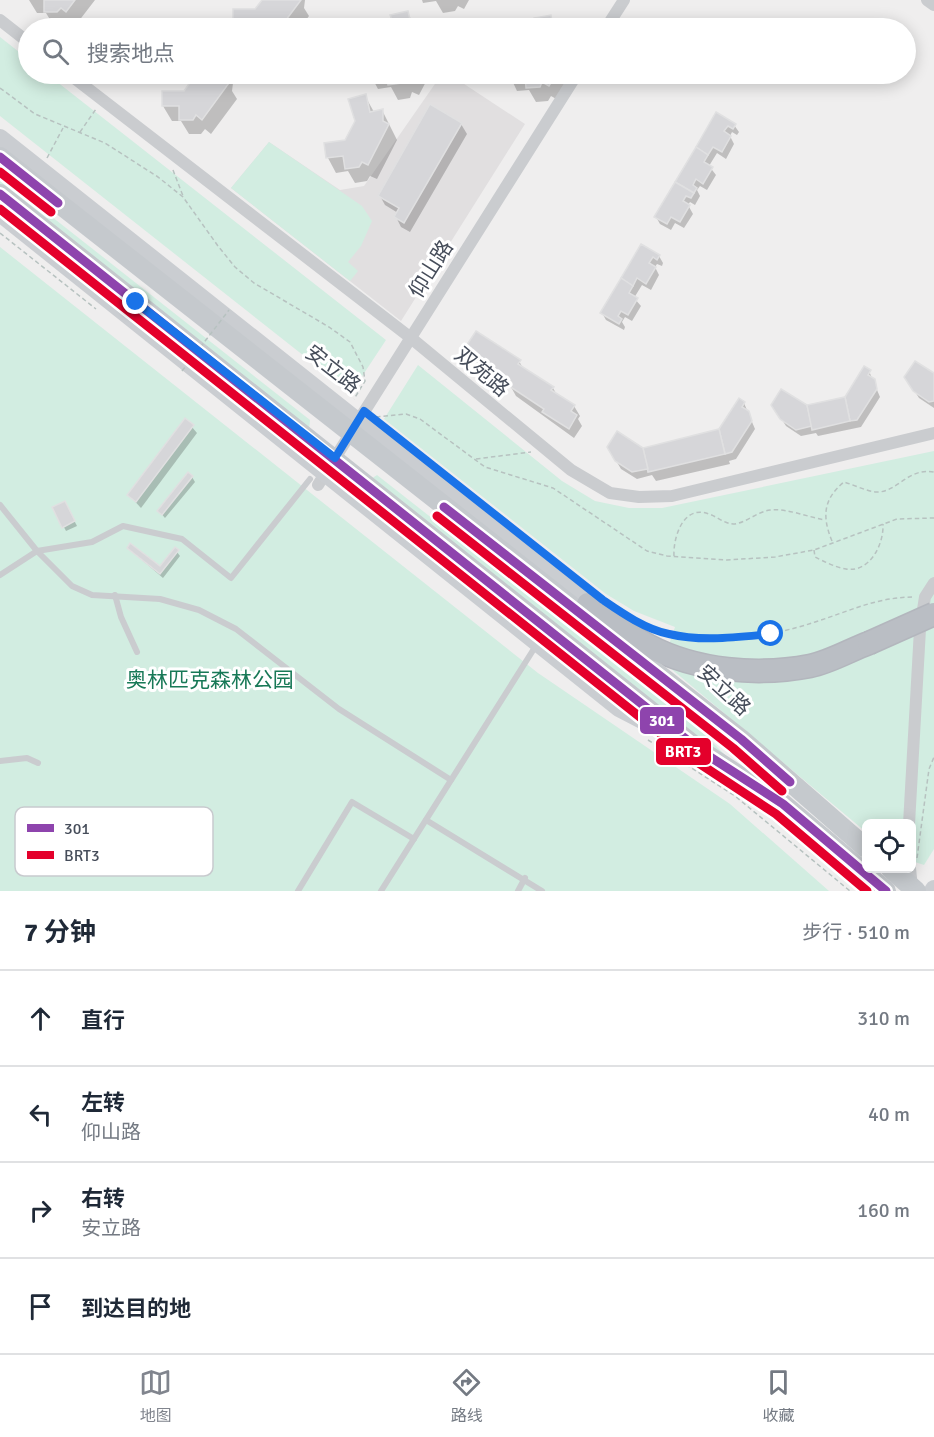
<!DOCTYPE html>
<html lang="zh">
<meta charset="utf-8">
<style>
body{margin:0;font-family:Signika,"Noto Sans SC",sans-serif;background:#f2f2f3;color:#1f2937}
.controls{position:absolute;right:18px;bottom:18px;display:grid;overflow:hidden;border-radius:9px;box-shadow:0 3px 15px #0003}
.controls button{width:54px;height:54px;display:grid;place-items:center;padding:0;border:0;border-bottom:2px solid #e0e1e3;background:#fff;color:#1f2937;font:30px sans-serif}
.stop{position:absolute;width:18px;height:18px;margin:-14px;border:4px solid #1a73e8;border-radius:50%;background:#fff}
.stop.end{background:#1a73e8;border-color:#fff;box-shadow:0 2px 6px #0008}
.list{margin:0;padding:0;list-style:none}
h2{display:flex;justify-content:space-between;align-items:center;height:78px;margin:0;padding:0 24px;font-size:26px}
h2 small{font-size:20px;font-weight:400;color:#747a83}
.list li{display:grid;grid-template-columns:39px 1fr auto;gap:18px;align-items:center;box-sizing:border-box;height:96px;padding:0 24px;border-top:2px solid #e0e1e3}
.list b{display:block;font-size:22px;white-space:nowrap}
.list p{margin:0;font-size:20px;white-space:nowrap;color:#747a83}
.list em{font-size:20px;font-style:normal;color:#747a83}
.icon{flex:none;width:33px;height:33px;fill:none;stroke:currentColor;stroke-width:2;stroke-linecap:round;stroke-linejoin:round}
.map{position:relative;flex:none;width:934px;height:891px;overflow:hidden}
.search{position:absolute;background:#fff;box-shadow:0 3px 15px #0003;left:18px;right:18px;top:18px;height:66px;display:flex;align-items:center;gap:15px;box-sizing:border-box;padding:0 21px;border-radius:33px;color:#747a83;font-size:22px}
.sheet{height:462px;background:#fff}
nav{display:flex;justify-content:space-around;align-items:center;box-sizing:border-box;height:84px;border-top:2px solid #e0e1e3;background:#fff;font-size:16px;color:#747a83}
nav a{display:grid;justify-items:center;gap:3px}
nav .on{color:#81858e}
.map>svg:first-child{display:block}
.education{fill:#e1dfe0}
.green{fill:#d2ede1}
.shadow{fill:#0003}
.building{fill:#d6d6d9;stroke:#e0e0e1;stroke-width:1.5}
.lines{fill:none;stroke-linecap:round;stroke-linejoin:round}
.highway-casing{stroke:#b3b6bd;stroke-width:25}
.path{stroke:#b7c2c0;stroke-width:1.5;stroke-dasharray:4.5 3;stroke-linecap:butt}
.lane{stroke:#cacccf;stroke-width:6}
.street{stroke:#cacccf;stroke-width:12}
.secondary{stroke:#cacdd1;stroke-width:18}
.primary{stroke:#c5c9cd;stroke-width:20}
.highway{stroke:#babec4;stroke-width:22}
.highway-bridge-casing{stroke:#b3b6bd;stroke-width:25;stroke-linecap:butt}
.path-bridge{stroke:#b7c2c0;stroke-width:1.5;stroke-dasharray:4.5 3;stroke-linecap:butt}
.highway-bridge{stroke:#babec4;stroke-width:22}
.bus-1-casing{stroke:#fff;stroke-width:14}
.bus-2-casing{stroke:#fff;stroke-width:14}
.bus-1{stroke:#8e44ad;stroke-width:9}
.bus-2{stroke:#e4002b;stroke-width:9}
.route{stroke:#1a73e8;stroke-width:8}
.labels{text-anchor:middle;stroke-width:6;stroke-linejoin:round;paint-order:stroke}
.street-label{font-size:21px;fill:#464d5a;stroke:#fff}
.park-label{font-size:21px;fill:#187957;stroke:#fff}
.key{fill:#fff;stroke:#c8cace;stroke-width:1.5}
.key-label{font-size:16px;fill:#464d5a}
.line-badge{stroke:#fff;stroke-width:2}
.badge-label{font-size:16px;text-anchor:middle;font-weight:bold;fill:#fff}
</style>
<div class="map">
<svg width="934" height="891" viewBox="0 0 934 891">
<rect width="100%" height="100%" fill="#efeeee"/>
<path class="education" d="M452 76 525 124 401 321 231 188 269 142 340 190 364 186 437 81Z"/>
<g class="green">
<path d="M0 37 28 59V74H47L386 340 351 393 0 116Z"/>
<path d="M269 142 362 206 372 221 361 246 348 262 358 271 350 281 231 188Z"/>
<path d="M0 176 310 420 309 431 0 196Z"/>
<path d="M0 247 538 673 730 804 829 891H0Z"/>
<path d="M418 365 562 481 595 501 629 508H662L934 451V849L924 865 912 861V824H866V832L663 662 675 627 634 611 606 594 384 419Z"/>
<path d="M377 475 694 724 746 776 371 479Z"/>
</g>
<g class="shadow">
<path d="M29 0H95L75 26 70 22 66 27 54 26 46 13H37Z"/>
<path d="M264 0H305L304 8 309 16 300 28H238L235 23 256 10Z"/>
<path d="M422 0H469L464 9 458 6 455 11 443 13 436 1 423 3Z"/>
<path d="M407 12 416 28H396L392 16Z"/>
<path d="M550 17 557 28H538L535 19Z"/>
<path d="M198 74H228L233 83 232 91 237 99 211 134 205 129 201 134H189L181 121H172L163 106 184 92Z"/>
<path d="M370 74H430L419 95 412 92 410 98 398 100 391 87 378 89Z"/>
<path d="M509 74H574L558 100 551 96 548 101 536 102 529 90 517 91Z"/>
<path d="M365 96 374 112 382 110 397 140 377 179 370 176 367 181 355 183 348 171 336 173 328 158 325 145 346 141 357 122Z"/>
<path d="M717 114 734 125 739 132 737 135 732 132 730 136 734 144 726 159 717 153 709 166 716 175 707 190 700 186 697 190 700 196 695 205 690 202 688 205 693 214 684 228 675 223 671 230 660 224 656 217Z"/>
<path d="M461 124 467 134 410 232 401 227 396 217 398 213 385 205 380 196Z"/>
<path d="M642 246 659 256 663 263 662 266 657 264 655 267 659 275 651 290 642 285 634 298 641 306 632 321 625 317 622 322 625 327 624 330 606 320 602 313Z"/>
<path d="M466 349 519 361 524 370 553 388 557 395 574 406 580 416 578 419 582 426 574 438 516 396 511 387 472 359Z"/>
<path d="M869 371 880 397 861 427 818 436 816 433 801 436 786 426 773 405 807 407 846 398Z"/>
<path d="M934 375V408L919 398 906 377Z"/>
<path d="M744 403 755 429 736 459 729 461 730 464 656 481 652 475 637 479 621 469 608 447 642 449 719 431Z"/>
<path d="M186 420 197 433 141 508 129 495Z"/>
<path d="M192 477 195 482 165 518 159 511Z"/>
<path d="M65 503 77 526 66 531 54 508Z"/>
<path d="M128 548 160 568 177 552 180 556 163 578Z"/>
</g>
<g class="building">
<path d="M44 0H75L66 12 61 8 57 12H44Z"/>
<path d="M262 0H301L280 28H251V24H233V9H255Z"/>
<path d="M408 11 412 28 425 25 426 28H395L390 15Z"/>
<path d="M551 15 553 28H536L534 18Z"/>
<path d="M196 74H226L224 79 229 83 202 120 196 115 193 120H179V106H162V91H184Z"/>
<path d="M386 74H414L410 81 404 78 401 83 388 85Z"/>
<path d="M507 74H556L549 86 542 82 540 87 526 88 525 75 507 76Z"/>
<path d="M366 94 370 112 383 109V121L389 124 368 165 362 162 359 167 345 169 343 156 326 158 324 143 345 140 355 121 348 99Z"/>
<path d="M430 104 462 123 404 223 394 217 399 208 378 196Z"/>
<path d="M716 112 736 124 733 129 728 126 724 131 731 136 722 152 713 147 708 155 696 147Z"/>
<path d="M696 147 708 155 704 162 713 167 703 184 696 179 693 185 697 188 694 193 675 182Z"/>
<path d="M675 182 694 193 691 198 686 196 683 201 690 205 680 222 671 217 667 224 654 217Z"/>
<path d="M641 244 660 255 657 260 653 257 649 263 656 267 646 284 637 278 633 286 621 278Z"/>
<path d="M621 278 633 286 629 293 638 298 628 315 621 311 618 316 622 319 619 324 600 313Z"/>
<path d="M476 331 521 360 518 364 554 387 551 390 575 405 571 411 577 415 569 429 542 412 544 409 509 386 512 383 464 349Z"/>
<path d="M915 361 934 373V401L929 402 913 391 904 377Z"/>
<path d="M864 366 871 370 868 375 875 379 877 389 857 420 850 421 845 397Z"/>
<path d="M781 389 807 405 812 426 796 430 780 419 771 405Z"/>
<path d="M845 397 850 421 812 430 807 405Z"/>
<path d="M739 398 745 402 742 407 749 411 752 421 732 452 725 454 719 429Z"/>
<path d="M185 418 194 425 136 502 127 495Z"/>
<path d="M719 429 725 454 648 472 643 448Z"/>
<path d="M617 431 643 448 648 469 632 472 615 461 607 447Z"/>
<path d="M188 472 193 476 162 515 157 511Z"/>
<path d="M65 501 75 521 62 528 52 507Z"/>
<path d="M130 543 160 566 175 547 179 550 160 574 127 548Z"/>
</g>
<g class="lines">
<defs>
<path id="highway" d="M588 604C608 618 628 635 649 646 696 671 758 676 810 666 830 662 850 650 869 643"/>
</defs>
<use href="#highway" class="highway-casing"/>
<g class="path">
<path d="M0 88 35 114 105 143 158 177 183 197 218 246 235 267 254 283 329 327 350 342 363 367 365 381 354 399"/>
<path d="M80 132 96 109"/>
<path d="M47 158 63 128"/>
<path d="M173 170 183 196"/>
<path d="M0 233 96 309"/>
<path d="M376 417 406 414 420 419 485 467 553 488 647 551 667 556 727 560 775 557 814 550 897 519 934 518"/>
<path d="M476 459 531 452"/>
<path d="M832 541C822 517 823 499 844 482 854 485 866 491 876 492 897 493 908 467 934 472"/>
<path d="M814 550 815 557C823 561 837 568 846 569 870 573 884 544 883 524"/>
<path d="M674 556C673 538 683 504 709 514 718 517 724 524 735 524 747 522 757 512 770 510 786 508 808 517 825 520"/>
<path d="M652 627C698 647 768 638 815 622 850 611 874 598 912 597"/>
<path d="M648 740 735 796 850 891"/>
<path d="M917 858 929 769 934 757"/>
</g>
<g class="lane">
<path d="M0 505 37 551 72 586 92 595 160 599 199 610 236 629 339 709 451 780"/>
<path d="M0 575 37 551 92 542 123 526 182 539 231 578 310 479"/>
<path d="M115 595 121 617 137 652"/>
<path d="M0 761 27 758 38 763"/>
<path d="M426 820 542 891"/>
<path d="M298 891 352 802 414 839"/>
<path d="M381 891 537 644"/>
<path d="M518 891 525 878"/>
</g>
<g class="street">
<path d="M927 0 934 5"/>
<path d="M0 20 28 42"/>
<path d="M606 28 624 0"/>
<path d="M69 74 411 338 571 470 610 493 639 497 672 496 934 433"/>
<path d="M318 485 577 74"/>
<path d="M909 824 920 629 925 597 934 583"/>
<path d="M910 868 912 888"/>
</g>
<g class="secondary">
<path d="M0 138 598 612"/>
<path d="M0 213 619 708 675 737"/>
<path d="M933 891 934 889"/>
</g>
<g class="primary">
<path d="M0 157 741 739 866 848"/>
<path d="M0 194 701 751 783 804 886 891"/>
<path d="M890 868 916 891"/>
</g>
<use href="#highway" class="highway"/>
<defs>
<path id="highway-bridge" d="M869 643 934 614"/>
</defs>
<use href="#highway-bridge" class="highway-bridge-casing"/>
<path class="path-bridge" d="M182 371 229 310"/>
<use href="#highway-bridge" class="highway-bridge"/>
<defs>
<g id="bus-1">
<path d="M0 157 58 203"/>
<path d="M0 194 701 751 783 804 886 891"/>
<path d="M444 507 741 739 790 782"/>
</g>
<g id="bus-2">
<path d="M0 172 51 212"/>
<path d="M0 209 694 760 776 814 867 891"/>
<path d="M437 516 733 748 782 791"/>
</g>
</defs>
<use href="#bus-1" class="bus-1-casing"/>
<use href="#bus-2" class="bus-2-casing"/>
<use href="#bus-1" class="bus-1"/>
<use href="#bus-2" class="bus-2"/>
</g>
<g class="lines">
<path class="route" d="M136 302 335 458 364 411 603 600C622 613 645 629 669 634 702 642 738 637 771 634"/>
</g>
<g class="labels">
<g class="street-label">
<text transform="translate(431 269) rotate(-58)" y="7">仰山路</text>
<text transform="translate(333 369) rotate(38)" y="7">安立路</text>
<text transform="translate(482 372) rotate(40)" y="7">双苑路</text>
<text transform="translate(724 690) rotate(43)" y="7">安立路</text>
</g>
<g class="park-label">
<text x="210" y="687">奥林匹克森林公园</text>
</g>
</g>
<rect x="15" y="807" width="198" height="69" rx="9" class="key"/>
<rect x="27" y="824" width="27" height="8" fill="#8e44ad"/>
<rect x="27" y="851" width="27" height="8" fill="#e4002b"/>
<g class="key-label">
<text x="64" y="834">301</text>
<text x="64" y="861">BRT3</text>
</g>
<g class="line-badge">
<rect x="639" y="706" width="46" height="29" rx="6" fill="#8e44ad"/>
<rect x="655" y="737" width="57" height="29" rx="6" fill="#e4002b"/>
</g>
<g class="badge-label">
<text x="662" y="726">301</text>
<text x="683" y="757">BRT3</text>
</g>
</svg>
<div class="controls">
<button><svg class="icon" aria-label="locate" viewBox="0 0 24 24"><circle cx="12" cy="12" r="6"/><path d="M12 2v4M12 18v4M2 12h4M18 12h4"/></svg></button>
</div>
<div class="stop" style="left:771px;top:634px"></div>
<div class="stop end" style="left:136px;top:302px"></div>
<div class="search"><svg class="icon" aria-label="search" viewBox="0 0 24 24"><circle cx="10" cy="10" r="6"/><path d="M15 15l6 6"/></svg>搜索地点</div>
</div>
<section class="sheet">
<h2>7 分钟<small>步行 · 510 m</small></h2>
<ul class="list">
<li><svg class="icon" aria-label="ahead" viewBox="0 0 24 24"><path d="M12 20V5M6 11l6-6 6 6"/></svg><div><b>直行</b></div><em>310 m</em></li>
<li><svg class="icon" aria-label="left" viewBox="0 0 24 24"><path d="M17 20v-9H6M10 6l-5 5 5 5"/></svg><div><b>左转</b><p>仰山路</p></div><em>40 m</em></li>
<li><svg class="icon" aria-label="right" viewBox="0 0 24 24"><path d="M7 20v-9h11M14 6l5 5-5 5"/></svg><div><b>右转</b><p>安立路</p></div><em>160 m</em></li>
<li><svg class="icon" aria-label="arrive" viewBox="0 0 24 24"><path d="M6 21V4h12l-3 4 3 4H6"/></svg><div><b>到达目的地</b></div></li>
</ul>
</section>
<nav>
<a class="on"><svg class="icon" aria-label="map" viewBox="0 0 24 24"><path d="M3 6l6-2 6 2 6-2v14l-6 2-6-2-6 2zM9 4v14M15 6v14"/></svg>地图</a>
<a><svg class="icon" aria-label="directions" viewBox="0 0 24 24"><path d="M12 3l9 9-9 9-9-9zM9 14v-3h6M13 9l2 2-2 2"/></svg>路线</a>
<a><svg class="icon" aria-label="saved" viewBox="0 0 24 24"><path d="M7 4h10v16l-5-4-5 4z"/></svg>收藏</a>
</nav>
